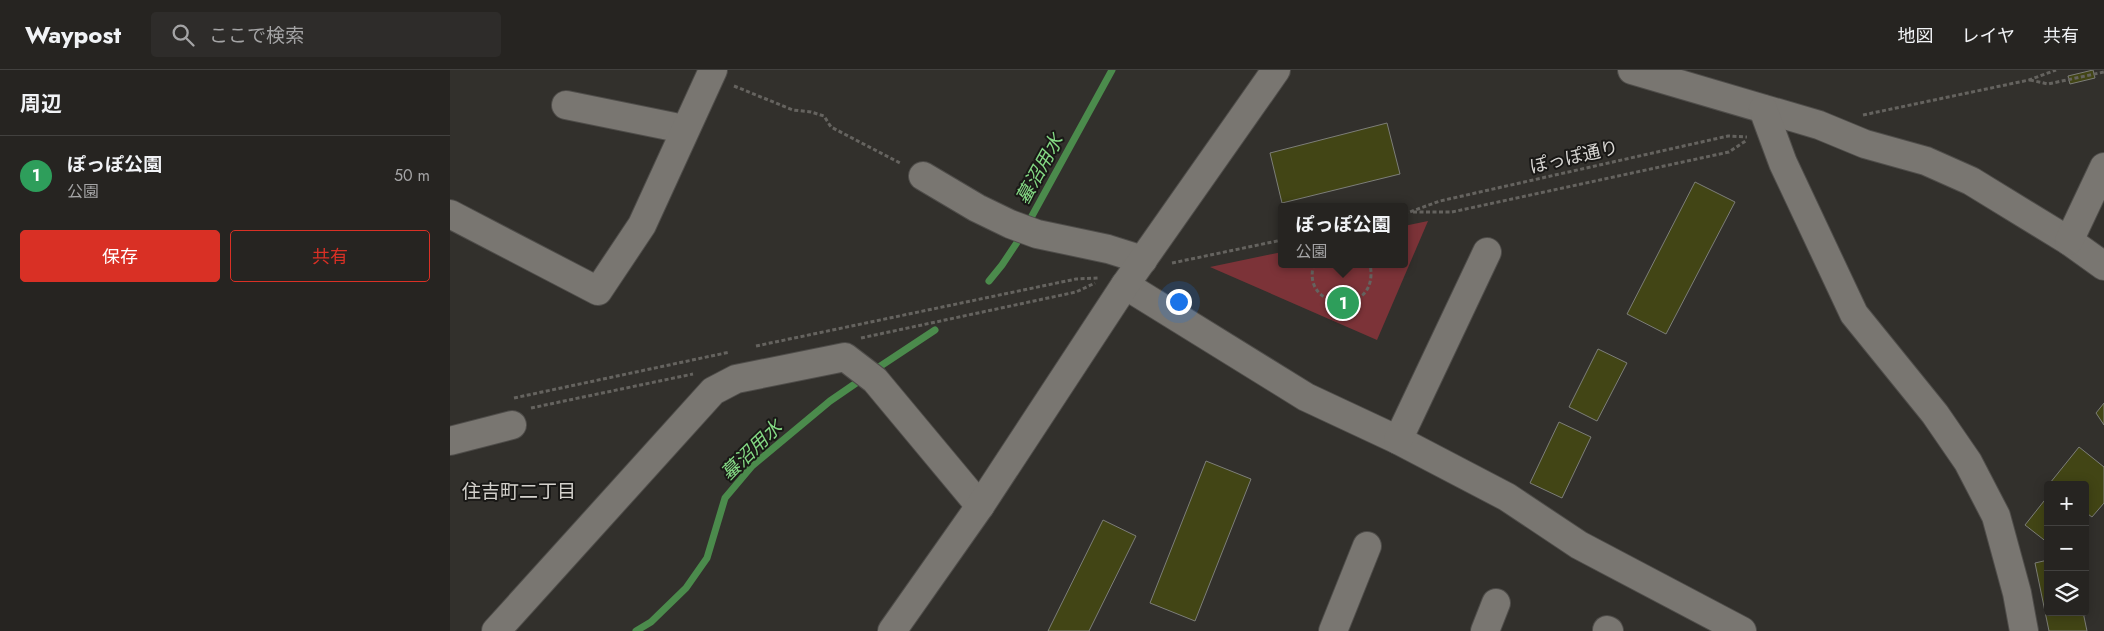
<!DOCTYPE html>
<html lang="ja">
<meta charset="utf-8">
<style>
body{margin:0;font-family:Jost,"Noto Sans JP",sans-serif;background:#2e2c2a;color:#f1f3f6}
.controls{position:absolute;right:15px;bottom:15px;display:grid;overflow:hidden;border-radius:5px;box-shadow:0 2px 12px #0003}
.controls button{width:45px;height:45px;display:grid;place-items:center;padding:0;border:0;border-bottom:1px solid #42413f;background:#262421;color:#f1f3f6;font:25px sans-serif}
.you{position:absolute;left:728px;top:231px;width:18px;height:18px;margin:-12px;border:4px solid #fff;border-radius:50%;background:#1a73e8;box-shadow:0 0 0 8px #1a73e833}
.badge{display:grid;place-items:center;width:32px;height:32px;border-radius:50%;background:#d93025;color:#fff;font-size:16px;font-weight:700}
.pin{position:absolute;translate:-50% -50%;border:2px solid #fff;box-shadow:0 1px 5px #0006}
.popup{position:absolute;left:828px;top:133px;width:130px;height:65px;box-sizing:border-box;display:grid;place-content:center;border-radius:5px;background:#262421;filter:drop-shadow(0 1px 4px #0005);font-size:16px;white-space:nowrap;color:#a4a4a5}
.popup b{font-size:19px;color:#f1f3f6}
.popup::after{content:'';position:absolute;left:50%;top:100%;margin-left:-10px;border:10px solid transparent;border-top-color:#262421}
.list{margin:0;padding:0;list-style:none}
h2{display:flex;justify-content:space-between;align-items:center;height:65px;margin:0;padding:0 20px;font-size:21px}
h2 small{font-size:16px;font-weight:400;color:#a4a4a5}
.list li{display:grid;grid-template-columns:32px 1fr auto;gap:15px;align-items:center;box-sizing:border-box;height:80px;padding:0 20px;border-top:1px solid #42413f}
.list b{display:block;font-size:19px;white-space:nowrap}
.list p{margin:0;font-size:16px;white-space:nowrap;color:#a4a4a5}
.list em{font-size:16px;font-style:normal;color:#a4a4a5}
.actions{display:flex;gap:10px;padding:15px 20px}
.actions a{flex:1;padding:11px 0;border:1px solid #d93025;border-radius:5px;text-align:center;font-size:18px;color:#d93025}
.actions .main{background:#d93025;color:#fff}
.icon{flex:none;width:28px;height:28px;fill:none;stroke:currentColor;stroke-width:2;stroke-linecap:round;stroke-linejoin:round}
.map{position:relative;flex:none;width:1654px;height:561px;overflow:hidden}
header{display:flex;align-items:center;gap:30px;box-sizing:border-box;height:70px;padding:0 25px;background:#262421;border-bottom:1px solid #42413f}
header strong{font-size:24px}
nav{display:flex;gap:28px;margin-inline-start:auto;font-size:18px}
.search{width:350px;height:45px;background:#2e2c2a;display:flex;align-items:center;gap:12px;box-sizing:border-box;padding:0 18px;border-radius:5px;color:#a4a4a5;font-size:19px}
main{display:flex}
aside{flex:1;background:#262421}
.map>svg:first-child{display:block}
.green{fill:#7c3338}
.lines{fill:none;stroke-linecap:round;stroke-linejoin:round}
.stream{stroke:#4b8b4c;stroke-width:7}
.building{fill:#424515;stroke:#7d7e79}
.minor-casing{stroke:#4f4d4a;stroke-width:30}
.path{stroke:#65635f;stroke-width:3;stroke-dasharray:4 2.5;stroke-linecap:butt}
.minor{stroke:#797671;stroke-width:28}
.labels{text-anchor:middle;stroke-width:4;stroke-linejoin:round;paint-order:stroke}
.street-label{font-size:18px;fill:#d9d7d4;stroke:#191816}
.water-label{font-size:19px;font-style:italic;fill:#84d984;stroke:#191816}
.neighbourhood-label{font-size:19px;fill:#d4d1cc;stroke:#191816}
</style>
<header>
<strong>Waypost</strong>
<div class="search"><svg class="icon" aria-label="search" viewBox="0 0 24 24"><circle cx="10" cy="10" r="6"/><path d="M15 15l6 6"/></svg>ここで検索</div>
<nav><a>地図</a><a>レイヤ</a><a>共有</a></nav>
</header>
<main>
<aside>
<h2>周辺<small></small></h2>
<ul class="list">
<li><span class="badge" style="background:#2e9e5b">1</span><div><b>ぽっぽ公園</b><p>公園</p></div><em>50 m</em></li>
</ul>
<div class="actions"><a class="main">保存</a><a>共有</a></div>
</aside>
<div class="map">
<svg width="1654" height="561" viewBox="0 0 1654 561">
<rect width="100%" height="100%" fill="#32302c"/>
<path class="green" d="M978 151 927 270 760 197 832 182V194H954V156Z"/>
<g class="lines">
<g class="stream">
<path d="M577 155 662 0"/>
<path d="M539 211 552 195 572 165"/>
<path d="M423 301 485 260"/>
<path d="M186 561 201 552 236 518 257 488 275 428 302 396 380 331 412 309"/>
</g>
</g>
<g class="building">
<path d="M1643 0 1645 8 1620 14 1618 6Z"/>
<path d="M937 53 950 104 832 133 820 83Z"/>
<path d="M1245 112 1285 132 1216 264 1177 244Z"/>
<path d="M1148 279 1177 293 1147 351 1119 337Z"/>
<path d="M1654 333V355L1646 343Z"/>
<path d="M1109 352 1141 367 1112 428 1080 413Z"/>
<path d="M1629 377 1654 397V433L1642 447 1635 442V415L1600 413Z"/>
<path d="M756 391 801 409 745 551 700 533Z"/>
<path d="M1598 426V473L1575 455Z"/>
<path d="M653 450 686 466 639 561H598Z"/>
<path d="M1598 490V542H1633L1637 561H1599L1585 493Z"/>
</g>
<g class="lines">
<defs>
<g id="minor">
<path d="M1182 0 1369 55 1415 74 1476 91 1521 111 1619 171 1654 196"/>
<path d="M116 35 224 57 233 63"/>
<path d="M1313 39 1333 93 1404 244 1485 344 1518 392 1546 446 1567 523 1574 561"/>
<path d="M473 106 527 138 560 154 587 164 658 179 693 190"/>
<path d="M0 144 148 221 192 155 263 0"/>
<path d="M1619 171 1654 97"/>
<path d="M675 215 856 327 948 370 1057 427 1129 475 1292 561"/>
<path d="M948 370 1037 182"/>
<path d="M0 371 62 355"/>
<path d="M1157 560 1159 561"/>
<path d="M46 561 263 321 286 309 395 287 425 310 530 436"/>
<path d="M442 561 530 436 675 215 826 0"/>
<path d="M883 561 917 476"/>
<path d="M1035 561 1046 533"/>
</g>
</defs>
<use href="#minor" class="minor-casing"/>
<g class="path">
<path d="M1580 10 1598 14 1654 2"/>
<path d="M284 16 343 40 361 42 374 46 381 57 452 94"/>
<path d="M1413 45 1579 10 1606 0"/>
<path d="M963 142H1002L1279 82 1297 70"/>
<path d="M954 144 990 131 1278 66 1297 67"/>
<path d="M722 193 832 170"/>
<path d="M864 194C849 241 931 249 920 194"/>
<path d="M411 268 626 222 645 213"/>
<path d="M306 276 626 209 648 208"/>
<path d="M64 328 280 282"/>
<path d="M81 338 243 304"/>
</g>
<use href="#minor" class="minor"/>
</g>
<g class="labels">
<g class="street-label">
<text transform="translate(1124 87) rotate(-13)" y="6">ぽっぽ通り</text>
</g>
<g class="water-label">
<text transform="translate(589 99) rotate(-61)" y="7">蟇沼用水</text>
<text transform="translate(301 380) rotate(-44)" y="7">蟇沼用水</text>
</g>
<g class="neighbourhood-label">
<text x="69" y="428">住吉町二丁目</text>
</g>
</g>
</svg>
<div class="controls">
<button>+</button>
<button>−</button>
<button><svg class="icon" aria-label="layers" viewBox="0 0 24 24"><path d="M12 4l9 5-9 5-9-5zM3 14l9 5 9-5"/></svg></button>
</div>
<div class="you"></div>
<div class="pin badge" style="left:893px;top:233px;background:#2e9e5b">1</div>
<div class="popup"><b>ぽっぽ公園</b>公園</div>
</div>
</main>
